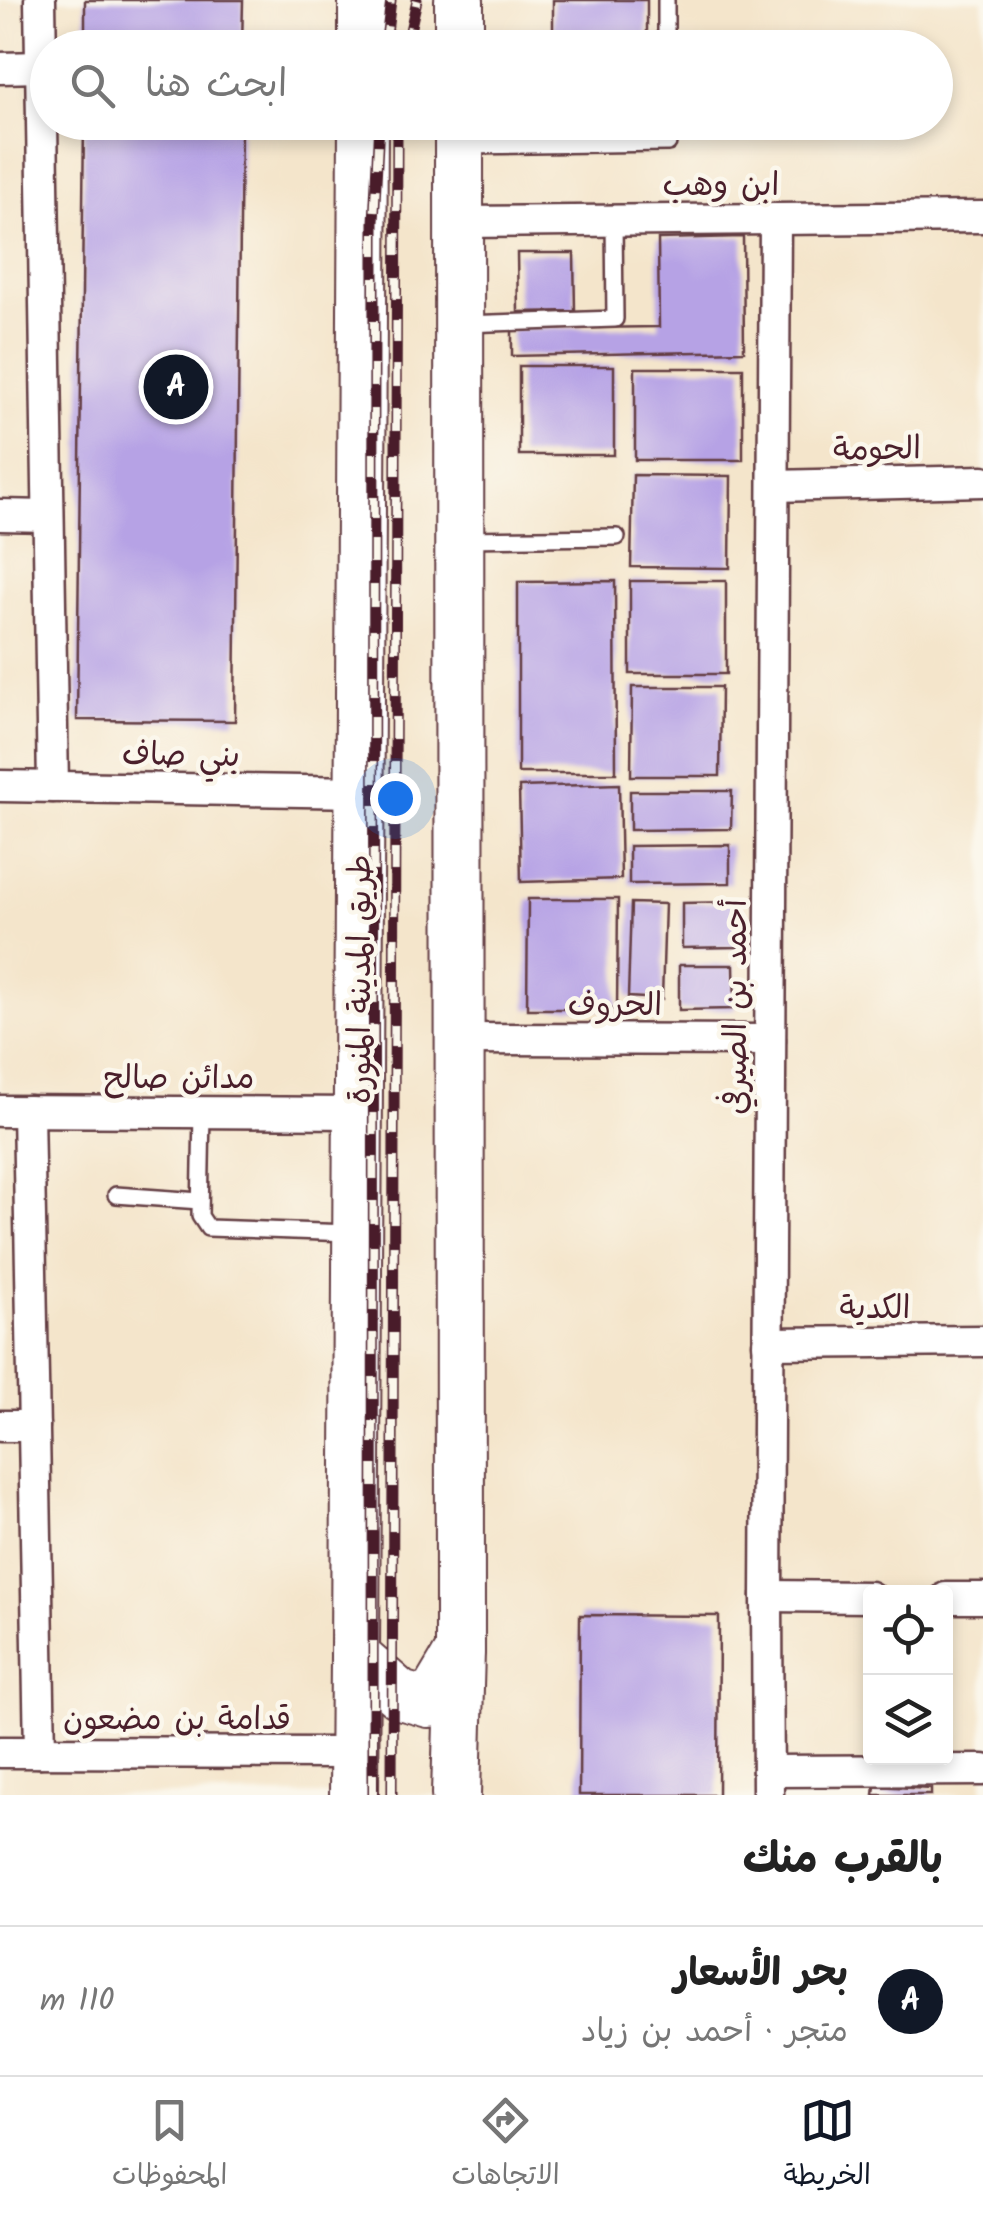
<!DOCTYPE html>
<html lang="ar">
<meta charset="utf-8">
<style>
body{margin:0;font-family:Kalam,"Playpen Sans Arabic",sans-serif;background:#f6f6f6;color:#222;direction:rtl}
.controls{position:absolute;right:30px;bottom:30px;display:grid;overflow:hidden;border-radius:10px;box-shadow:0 5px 15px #0003}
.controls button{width:90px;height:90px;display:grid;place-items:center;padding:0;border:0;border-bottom:2px solid #e0e0e0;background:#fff;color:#222;font:50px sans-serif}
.you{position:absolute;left:395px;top:798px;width:35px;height:35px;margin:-25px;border:8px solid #fff;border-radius:50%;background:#1a73e8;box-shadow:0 0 0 15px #1a73e833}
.badge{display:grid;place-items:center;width:65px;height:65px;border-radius:50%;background:#111827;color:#fff;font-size:32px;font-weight:700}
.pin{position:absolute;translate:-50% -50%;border:5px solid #fff;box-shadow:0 2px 10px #0006}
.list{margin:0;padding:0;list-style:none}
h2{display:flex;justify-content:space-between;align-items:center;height:130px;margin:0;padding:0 40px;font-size:42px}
h2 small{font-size:32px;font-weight:400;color:#767676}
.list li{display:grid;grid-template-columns:65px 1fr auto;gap:30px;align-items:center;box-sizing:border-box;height:150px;padding:0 40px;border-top:2px solid #e0e0e0}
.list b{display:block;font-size:38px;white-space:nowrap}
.list p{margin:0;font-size:32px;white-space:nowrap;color:#767676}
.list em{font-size:32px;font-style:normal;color:#767676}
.icon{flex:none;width:55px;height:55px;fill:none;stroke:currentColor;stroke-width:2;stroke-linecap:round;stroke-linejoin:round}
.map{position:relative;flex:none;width:983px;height:1795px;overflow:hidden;direction:ltr}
.search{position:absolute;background:#fff;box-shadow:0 5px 15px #0003;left:30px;right:30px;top:30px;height:110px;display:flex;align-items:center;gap:25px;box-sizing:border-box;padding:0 35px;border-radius:55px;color:#767676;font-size:38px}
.sheet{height:280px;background:#fff}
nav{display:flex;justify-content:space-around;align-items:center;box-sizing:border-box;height:140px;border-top:2px solid #e0e0e0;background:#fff;font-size:28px;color:#767676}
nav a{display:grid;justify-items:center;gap:5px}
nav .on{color:#111827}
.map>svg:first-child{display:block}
.building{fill:#b6a2e5}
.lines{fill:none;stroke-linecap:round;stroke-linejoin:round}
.lane-casing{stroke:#643d43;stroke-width:20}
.street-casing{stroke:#643d43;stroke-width:35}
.primary-casing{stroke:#643d43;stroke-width:52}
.lane{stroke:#fff;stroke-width:15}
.street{stroke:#fff;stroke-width:30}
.primary{stroke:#fff;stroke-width:48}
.rail-casing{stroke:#4a1f2b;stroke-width:11}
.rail{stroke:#fbf7ec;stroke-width:8;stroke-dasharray:22;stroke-linecap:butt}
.labels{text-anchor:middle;stroke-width:9;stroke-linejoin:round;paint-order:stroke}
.street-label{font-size:32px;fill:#4a1f2b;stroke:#fbf7ec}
</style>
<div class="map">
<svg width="983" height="1795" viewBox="0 0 983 1795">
<rect width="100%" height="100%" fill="#fbf7ec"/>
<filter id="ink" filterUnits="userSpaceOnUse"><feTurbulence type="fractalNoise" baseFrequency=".01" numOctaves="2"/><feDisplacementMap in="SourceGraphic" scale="20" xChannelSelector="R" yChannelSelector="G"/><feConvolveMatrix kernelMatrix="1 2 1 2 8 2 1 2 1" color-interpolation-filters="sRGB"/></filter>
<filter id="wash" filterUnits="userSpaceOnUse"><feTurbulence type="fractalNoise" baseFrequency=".0048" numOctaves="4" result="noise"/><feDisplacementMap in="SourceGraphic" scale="40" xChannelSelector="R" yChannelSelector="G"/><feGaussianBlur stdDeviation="2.25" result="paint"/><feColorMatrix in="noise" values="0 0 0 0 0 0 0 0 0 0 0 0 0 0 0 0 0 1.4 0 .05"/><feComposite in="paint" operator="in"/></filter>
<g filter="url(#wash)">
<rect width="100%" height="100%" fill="#f4e5cb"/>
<g id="blocks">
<g class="building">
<path d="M85 0H243L242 48H85Z"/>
<rect x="553" y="0" width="94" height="48"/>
<path d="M84 122H241L235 721 77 720Z"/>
<rect x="552" y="122" width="95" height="7"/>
<path d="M743 237 744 351 512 356V329L659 327 658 239Z"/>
<path d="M517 253H574L575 311 518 312Z"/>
<rect x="519" y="366" width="95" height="89"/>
<rect x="635" y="368" width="108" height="92"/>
<path d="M633 475 731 476 730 568 631 567Z"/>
<path d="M615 581 616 773H518V582Z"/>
<rect x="630" y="581" width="96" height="93"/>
<path d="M632 687H721L720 776H631Z"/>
<path d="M619 784 621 879 521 882 519 787Z"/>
<path d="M630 791H732L731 829 630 830Z"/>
<path d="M730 845V883L629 884V846Z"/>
<path d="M528 899H618L617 1009H527Z"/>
<path d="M738 902V947L682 948V903Z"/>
<path d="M631 903 665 904 662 999 628 997Z"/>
<path d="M679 965H734L735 1009 679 1010Z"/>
<path d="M580 1615 719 1616 718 1795H579Z"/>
<path d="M875 1786 931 1789V1795H874Z"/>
</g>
</g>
</g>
<g filter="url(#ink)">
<use href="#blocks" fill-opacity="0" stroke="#643d43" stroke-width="2.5"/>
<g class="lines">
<defs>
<g id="lane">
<path d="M666 0V48"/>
<path d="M463 146 668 143 667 122"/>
<path d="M463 324 615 319 614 220"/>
<path d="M463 539 617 537"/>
<path d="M202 1112 200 1216 208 1228 351 1233"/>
<path d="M116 1195 200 1201"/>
</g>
<g id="street">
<path d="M40 0 53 787"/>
<path d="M0 68 41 67"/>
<path d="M459 222 983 217"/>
<path d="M774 486 983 481"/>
<path d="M0 515 48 516"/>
<path d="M0 786 360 792"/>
<path d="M460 1039 770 1040"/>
<path d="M0 1111 358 1113"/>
<path d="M28 1111 40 1752"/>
<path d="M768 1343 983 1341"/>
<path d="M0 1426H34"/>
<path d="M767 1596 870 1597"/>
<path d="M946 1598H983"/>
<path d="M0 1752 354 1753"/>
<path d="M768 1771 983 1770"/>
<path d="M768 1795 767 1596 775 219"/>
</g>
<g id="primary">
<path d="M459 0V48"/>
<path d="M363 48V0"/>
<path d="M363 122 355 1656 400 1695 429 1703 460 1651"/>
<path d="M354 1795 355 1656"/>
<path d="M456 1795 460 1651 459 122"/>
</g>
</defs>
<use href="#lane" class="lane-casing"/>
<use href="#street" class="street-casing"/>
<use href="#primary" class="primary-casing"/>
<use href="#lane" class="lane"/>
<use href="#street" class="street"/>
<use href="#primary" class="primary"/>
<defs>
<g id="rail">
<path d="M385 48 391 0"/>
<path d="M406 48 417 0"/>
<path d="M373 1795 374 222 379 122"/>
<path d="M392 1795 397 122"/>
</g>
</defs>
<use href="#rail" class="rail-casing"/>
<use href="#rail" class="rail"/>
</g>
</g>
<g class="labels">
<g class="street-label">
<text x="721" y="195">ابن وهب</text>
<text transform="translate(877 448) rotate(-1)" y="11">الحومة</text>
<text transform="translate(181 754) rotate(1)" y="11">بني صاف</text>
<text transform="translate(359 979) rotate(-90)" y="11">طريق المدينة المنورة</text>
<text x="615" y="1015">الحروف</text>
<text transform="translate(735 1007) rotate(-90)" y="11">أحمد بن الصيرفي</text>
<text x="179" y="1088">مدائن صالح</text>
<text x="875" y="1318">الكدية</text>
<text x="177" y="1729">قدامة بن مضعون</text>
</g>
</g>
</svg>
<div class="controls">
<button><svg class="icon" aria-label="locate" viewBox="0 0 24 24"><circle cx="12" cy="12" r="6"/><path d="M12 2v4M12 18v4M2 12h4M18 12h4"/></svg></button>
<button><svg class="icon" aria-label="layers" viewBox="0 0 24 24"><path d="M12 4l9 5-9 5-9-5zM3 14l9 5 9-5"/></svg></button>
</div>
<div class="you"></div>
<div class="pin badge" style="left:176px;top:387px">A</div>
<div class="search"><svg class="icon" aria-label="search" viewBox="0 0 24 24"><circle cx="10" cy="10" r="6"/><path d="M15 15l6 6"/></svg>ابحث هنا</div>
</div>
<section class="sheet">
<h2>بالقرب منك<small></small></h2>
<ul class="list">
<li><span class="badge">A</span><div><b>بحر الأسعار</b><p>متجر · أحمد بن زياد</p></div><em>110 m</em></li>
</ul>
</section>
<nav>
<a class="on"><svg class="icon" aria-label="map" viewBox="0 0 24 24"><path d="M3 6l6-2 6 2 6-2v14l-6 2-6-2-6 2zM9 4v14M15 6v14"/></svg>الخريطة</a>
<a><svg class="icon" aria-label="directions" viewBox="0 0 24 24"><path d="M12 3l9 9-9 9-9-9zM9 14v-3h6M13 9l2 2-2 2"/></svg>الاتجاهات</a>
<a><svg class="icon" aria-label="saved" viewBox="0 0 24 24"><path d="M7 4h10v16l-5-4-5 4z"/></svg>المحفوظات</a>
</nav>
